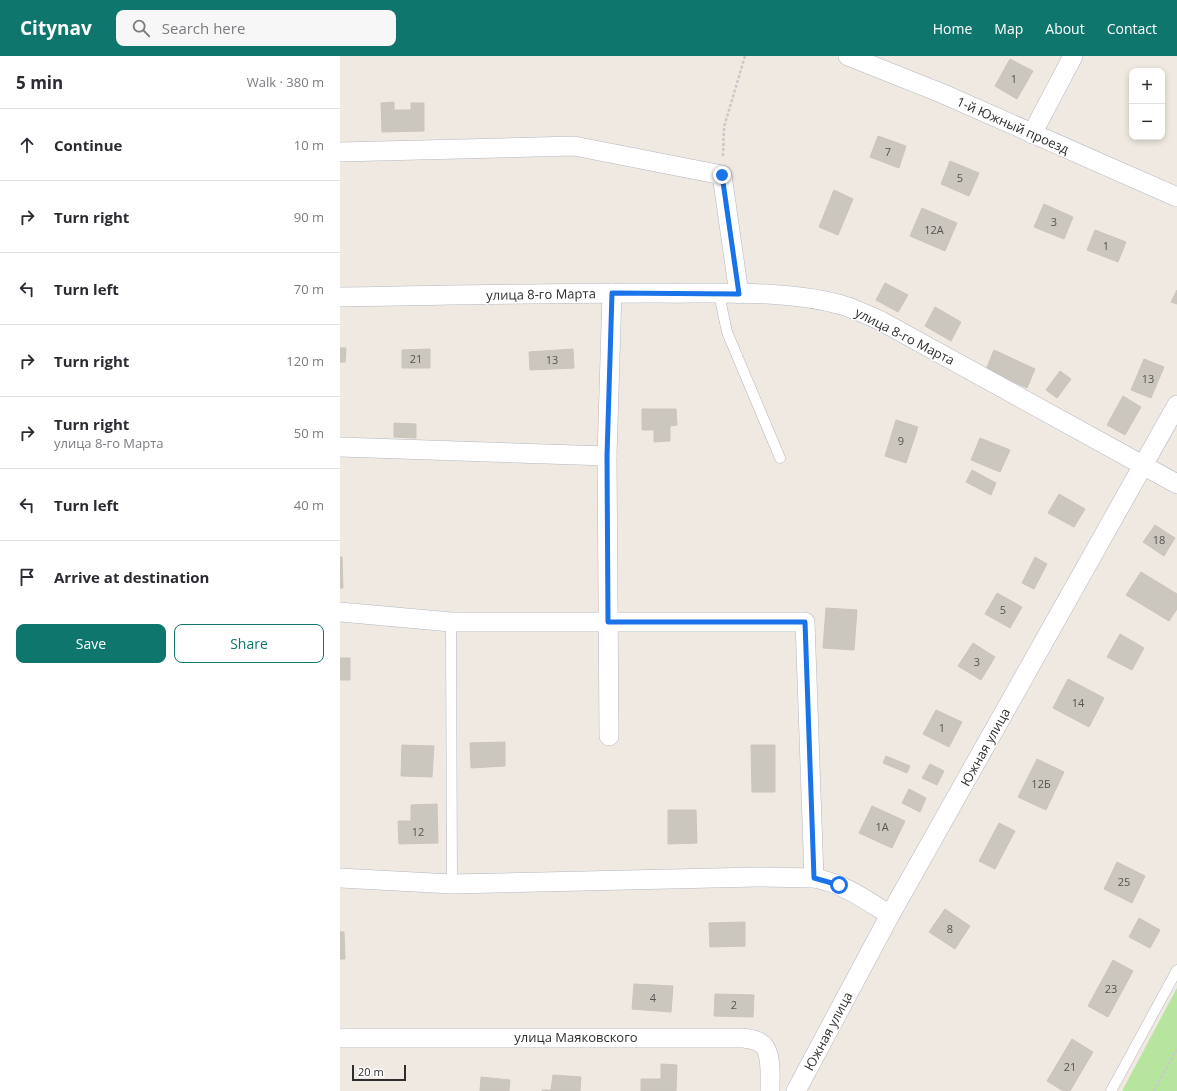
<!DOCTYPE html>
<meta charset="utf-8">
<style>
body{margin:0;font-family:"Open Sans",sans-serif;background:#f7f7f7;color:#2b2b33}
.controls{position:absolute;right:12px;top:12px;display:grid;overflow:hidden;border-radius:8px;box-shadow:0 2px 6px #0003}
.controls button{width:36px;height:36px;display:grid;place-items:center;padding:0;border:0;border-bottom:1px solid #e1e1e2;background:#fff;color:#2b2b33;font:20px sans-serif}
.scale{position:absolute;left:12px;bottom:10px;width:54px;box-sizing:border-box;padding-left:4px;border:2px solid #2e2e2e;border-top:0;font-size:11px;line-height:14px;white-space:nowrap;color:#2e2e2e;-webkit-text-stroke:3px #fff;paint-order:stroke}
.stop{position:absolute;width:12px;height:12px;margin:-9px;border:3px solid #1a73e8;border-radius:50%;background:#fff}
.stop.end{background:#1a73e8;border-color:#fff;box-shadow:0 1px 4px #0008}
.list{margin:0;padding:0;list-style:none}
h2{display:flex;justify-content:space-between;align-items:center;height:52px;margin:0;padding:0 16px;font-size:17px}
h2 small{font-size:13px;font-weight:400;color:#7c7c81}
.list li{display:grid;grid-template-columns:26px 1fr auto;gap:12px;align-items:center;box-sizing:border-box;height:72px;padding:0 16px;border-top:1px solid #e1e1e2}
.list b{display:block;font-size:15px;white-space:nowrap}
.list p{margin:0;font-size:13px;white-space:nowrap;color:#7c7c81}
.list em{font-size:13px;font-style:normal;color:#7c7c81}
.actions{display:flex;gap:8px;padding:12px 16px}
.actions a{flex:1;padding:9px 0;border:1px solid #0f766e;border-radius:8px;text-align:center;font-size:14px;color:#0f766e}
.actions .main{background:#0f766e;color:#fff}
.icon{flex:none;width:22px;height:22px;fill:none;stroke:currentColor;stroke-width:2;stroke-linecap:round;stroke-linejoin:round}
.map{position:relative;flex:none;width:837px;height:1035px;overflow:hidden}
header{display:flex;align-items:center;gap:24px;box-sizing:border-box;height:56px;padding:0 20px;background:#0f766e;color:#fff}
header strong{font-size:19px}
nav{display:flex;gap:22px;margin-inline-start:auto;font-size:14px}
.search{width:280px;height:36px;background:#f7f7f7;display:flex;align-items:center;gap:10px;box-sizing:border-box;padding:0 14px;border-radius:8px;color:#7c7c81;font-size:15px}
main{display:flex}
aside{flex:1;background:#fff}
.map>svg:first-child{display:block}
.green{fill:#b6e59e}
.building{fill:#cbc7bf;stroke:#cbc5ba}
.lines{fill:none;stroke-linecap:round;stroke-linejoin:round}
.service-casing{stroke:#b4b7c1;stroke-width:11}
.minor-casing{stroke:#b4b7c1;stroke-width:20}
.path{stroke:#c9c9c9;stroke-width:2.5;stroke-dasharray:3 2;stroke-linecap:butt}
.service{stroke:#fff;stroke-width:10}
.minor{stroke:#fff;stroke-width:19}
.route{stroke:#1a73e8;stroke-width:5}
.labels{text-anchor:middle;stroke-width:3;stroke-linejoin:round;paint-order:stroke}
.number-label{font-size:11px;fill:#555452}
.street-label{font-size:13px;fill:#2e2e2e;stroke:#fff}
</style>
<header>
<strong>Citynav</strong>
<div class="search"><svg class="icon" aria-label="search" viewBox="0 0 24 24"><circle cx="10" cy="10" r="6"/><path d="M15 15l6 6"/></svg>Search here</div>
<nav><a>Home</a><a>Map</a><a>About</a><a>Contact</a></nav>
</header>
<main>
<aside>
<h2>5 min<small>Walk · 380 m</small></h2>
<ul class="list">
<li><svg class="icon" aria-label="ahead" viewBox="0 0 24 24"><path d="M12 20V5M6 11l6-6 6 6"/></svg><div><b>Continue</b></div><em>10 m</em></li>
<li><svg class="icon" aria-label="right" viewBox="0 0 24 24"><path d="M7 20v-9h11M14 6l5 5-5 5"/></svg><div><b>Turn right</b></div><em>90 m</em></li>
<li><svg class="icon" aria-label="left" viewBox="0 0 24 24"><path d="M17 20v-9H6M10 6l-5 5 5 5"/></svg><div><b>Turn left</b></div><em>70 m</em></li>
<li><svg class="icon" aria-label="right" viewBox="0 0 24 24"><path d="M7 20v-9h11M14 6l5 5-5 5"/></svg><div><b>Turn right</b></div><em>120 m</em></li>
<li><svg class="icon" aria-label="right" viewBox="0 0 24 24"><path d="M7 20v-9h11M14 6l5 5-5 5"/></svg><div><b>Turn right</b><p>улица 8-го Марта</p></div><em>50 m</em></li>
<li><svg class="icon" aria-label="left" viewBox="0 0 24 24"><path d="M17 20v-9H6M10 6l-5 5 5 5"/></svg><div><b>Turn left</b></div><em>40 m</em></li>
<li><svg class="icon" aria-label="arrive" viewBox="0 0 24 24"><path d="M6 21V4h12l-3 4 3 4H6"/></svg><div><b>Arrive at destination</b></div></li>
</ul>
<div class="actions"><a class="main">Save</a><a>Share</a></div>
</aside>
<div class="map">
<svg width="837" height="1035" viewBox="0 0 837 1035">
<rect width="100%" height="100%" fill="#efe9e1"/>
<path class="green" d="M837 932V1035H782Z"/>
<g class="building">
<path d="M670 3 693 15 677 43 655 30Z"/>
<path d="M54 46V54H71V47H84V75L42 76 41 47Z"/>
<path d="M538 80 566 90 559 112 530 101Z"/>
<path d="M610 105 639 117 629 140 601 128Z"/>
<path d="M494 134 513 143 498 179 479 171Z"/>
<path d="M704 148 733 161 724 183 694 171Z"/>
<path d="M582 152 617 167 605 195 570 180Z"/>
<path d="M755 174 786 186 778 206 747 194Z"/>
<path d="M545 227 568 239 558 256 536 244Z"/>
<path d="M837 234V248L831 246Z"/>
<path d="M595 251 621 266 611 285 585 270Z"/>
<path d="M0 292H6L5 306H0Z"/>
<path d="M90 293V312H62V294Z"/>
<path d="M233 293 234 312 190 314 189 296Z"/>
<path d="M654 294 695 313 687 332 646 314Z"/>
<path d="M804 303 824 311 811 342 791 334Z"/>
<path d="M720 315 731 323 717 342 706 334Z"/>
<path d="M783 340 801 351 785 379 767 369Z"/>
<path d="M302 353H336L337 369 330 370V385L314 386V374H302Z"/>
<path d="M556 364 578 371 566 407 545 400Z"/>
<path d="M54 367 76 368V382L54 381Z"/>
<path d="M640 382 670 394 660 416 631 404Z"/>
<path d="M632 414 656 427 651 439 626 426Z"/>
<path d="M719 438 745 453 734 471 708 457Z"/>
<path d="M815 469 835 482 824 500 803 486Z"/>
<path d="M0 501H2L3 532H0Z"/>
<path d="M695 501 707 508 694 533 682 527Z"/>
<path d="M801 516 837 538V553L829 565 786 539Z"/>
<path d="M657 537 682 551 670 572 645 558Z"/>
<path d="M486 552 517 554 514 594 483 592Z"/>
<path d="M780 578 804 592 792 614 767 601Z"/>
<path d="M633 587 655 601 641 624 618 610Z"/>
<rect x="0" y="602" width="10" height="22"/>
<path d="M728 623 764 642 749 671 713 652Z"/>
<path d="M596 654 622 666 609 691 583 678Z"/>
<path d="M165 686V710L131 712 130 687Z"/>
<path d="M62 689 94 690 92 721 61 720Z"/>
<path d="M411 689H435V736H412Z"/>
<path d="M546 700 570 710 567 717 543 707Z"/>
<path d="M697 703 724 716 706 754 678 741Z"/>
<path d="M590 708 604 715 597 729 582 722Z"/>
<path d="M569 733 586 742 580 756 562 747Z"/>
<path d="M97 748 98 787 59 788 58 765H71V749Z"/>
<path d="M532 750 565 765 552 792 519 777Z"/>
<path d="M328 754H356L357 787 328 788Z"/>
<path d="M659 767 675 775 655 813 639 805Z"/>
<path d="M777 806 805 820 792 847 764 833Z"/>
<path d="M605 853 630 870 615 893 589 876Z"/>
<path d="M799 862 820 874 810 892 789 881Z"/>
<path d="M405 866V890L370 891 369 867Z"/>
<path d="M0 876H4L5 903H0Z"/>
<path d="M773 904 793 915 768 961 748 950Z"/>
<path d="M294 928 333 930 331 956 292 953Z"/>
<path d="M375 938 414 939 413 961 374 960Z"/>
<path d="M732 983 753 996 730 1035H723L707 1025Z"/>
<path d="M321 1008 337 1009 336 1035H301V1023H321Z"/>
<path d="M213 1019 241 1021 240 1035H202V1034H211Z"/>
<path d="M141 1021 170 1024 169 1035H140Z"/>
</g>
<g class="lines">
<defs>
<g id="service">
<path d="M379 238 387 276 440 402"/>
<path d="M111 566 112 828"/>
<path d="M771 1035 837 914"/>
</g>
<g id="minor">
<path d="M508 0 601 37 837 141"/>
<path d="M692 78 733 0"/>
<path d="M0 96 234 90 382 119 399 238"/>
<path d="M0 241C105 239 210 237 315 237 374 238 445 233 502 249 515 253 528 259 541 265L837 428"/>
<path d="M0 391 267 400"/>
<path d="M0 556 111 566H465L474 822C503 827 526 844 550 859"/>
<path d="M269 680 267 400 272 237"/>
<path d="M0 822 112 828 417 821 474 822"/>
<path d="M0 982H403C410 983 418 984 423 989 432 997 430 1023 430 1035"/>
<path d="M456 1035 550 859 837 349"/>
</g>
</defs>
<use href="#service" class="service-casing"/>
<use href="#minor" class="minor-casing"/>
<g class="path">
<path d="M383 100 384 71 405 0"/>
<path d="M814 1035 837 993"/>
</g>
<use href="#service" class="service"/>
<use href="#minor" class="minor"/>
</g>
<g class="lines">
<path class="route" d="M382 119 399 238 272 237 267 400 268 566H465L474 822 499 829"/>
</g>
<g class="labels">
<g class="number-label">
<text x="674" y="27">1</text>
<text x="548" y="100">7</text>
<text x="620" y="126">5</text>
<text x="714" y="170">3</text>
<text x="594" y="178">12А</text>
<text x="766" y="194">1</text>
<text x="76" y="307">21</text>
<text x="212" y="308">13</text>
<text x="808" y="327">13</text>
<text x="561" y="389">9</text>
<text x="819" y="488">18</text>
<text x="663" y="558">5</text>
<text x="637" y="610">3</text>
<text x="738" y="651">14</text>
<text x="602" y="676">1</text>
<text x="701" y="732">12Б</text>
<text x="542" y="775">1А</text>
<text x="78" y="780">12</text>
<text x="784" y="830">25</text>
<text x="610" y="877">8</text>
<text x="771" y="937">23</text>
<text x="313" y="946">4</text>
<text x="394" y="953">2</text>
<text x="730" y="1015">21</text>
</g>
<g class="street-label">
<text transform="translate(673 69) rotate(24)" y="5">1-й Южный проезд</text>
<text transform="translate(201 238) rotate(-1)" y="5">улица 8-го Марта</text>
<text transform="translate(565 280) rotate(27)" y="5">улица 8-го Марта</text>
<text transform="translate(645 691) rotate(-61)" y="5">Южная улица</text>
<text transform="translate(488 975) rotate(-62)" y="5">Южная улица</text>
<text x="236" y="986">улица Маяковского</text>
</g>
</g>
</svg>
<div class="controls">
<button>+</button>
<button>−</button>
</div>
<div class="scale">20 m</div>
<div class="stop" style="left:499px;top:829px"></div>
<div class="stop end" style="left:382px;top:119px"></div>
</div>
</main>
